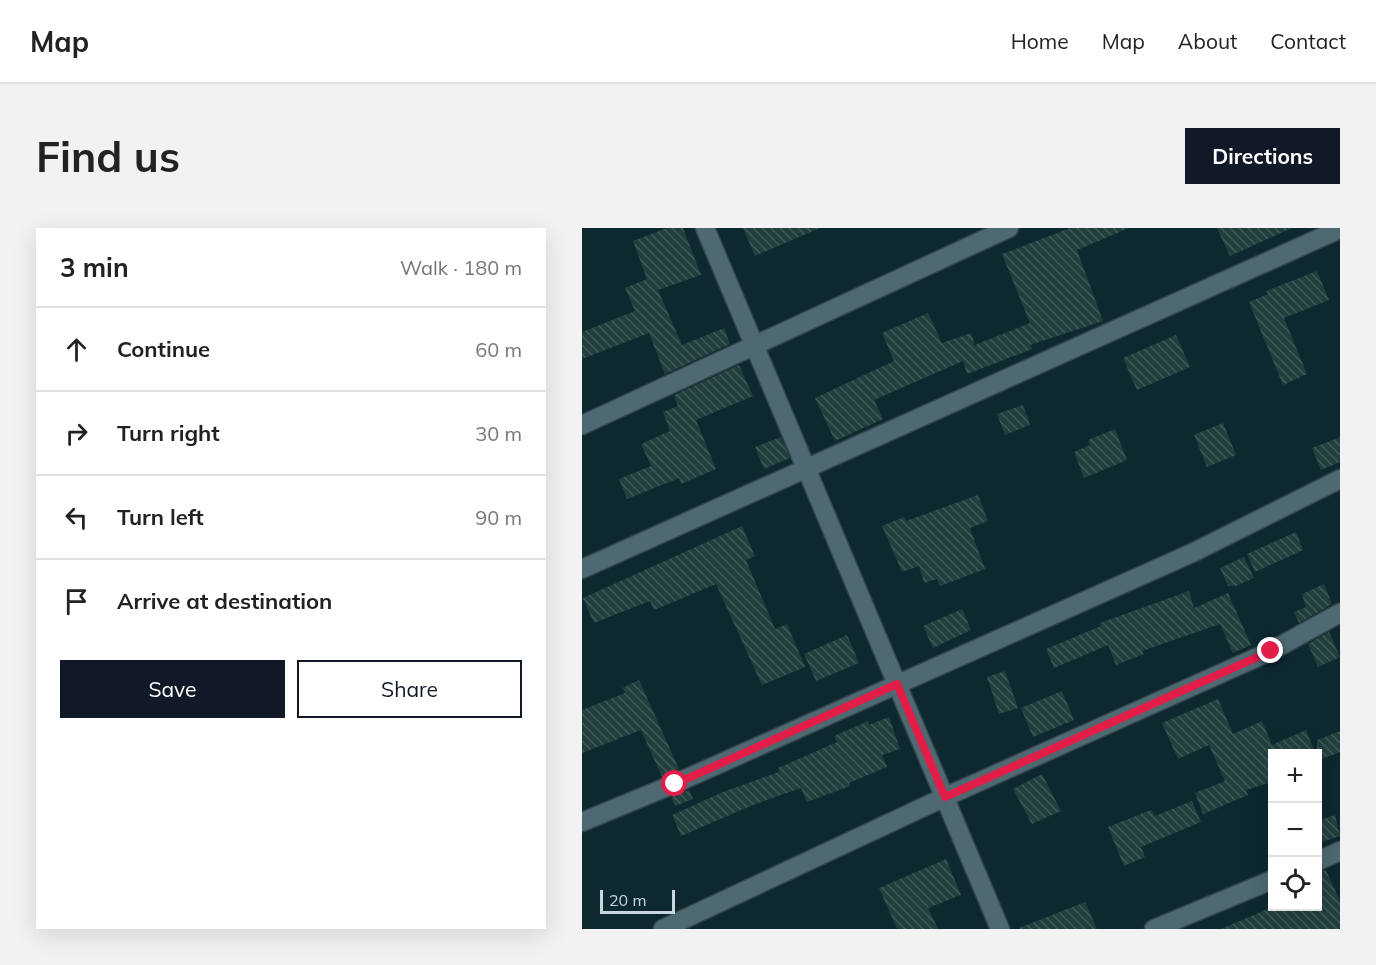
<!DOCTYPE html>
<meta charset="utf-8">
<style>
body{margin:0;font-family:Mulish,sans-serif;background:#f2f2f2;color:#222}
.controls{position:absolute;right:18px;bottom:18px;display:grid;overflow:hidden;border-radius:0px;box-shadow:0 6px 24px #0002}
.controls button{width:54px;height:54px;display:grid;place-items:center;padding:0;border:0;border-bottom:2px solid #e0e0e0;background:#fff;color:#222;font:30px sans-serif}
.scale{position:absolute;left:18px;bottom:15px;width:75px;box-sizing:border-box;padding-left:6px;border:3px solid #c8d7dc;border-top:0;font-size:16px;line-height:21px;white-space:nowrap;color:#c8d7dc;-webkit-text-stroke:4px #0e2830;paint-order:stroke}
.stop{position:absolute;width:18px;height:18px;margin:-14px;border:4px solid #e11d48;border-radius:50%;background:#fff}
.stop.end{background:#e11d48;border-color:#fff;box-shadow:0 2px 6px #0008}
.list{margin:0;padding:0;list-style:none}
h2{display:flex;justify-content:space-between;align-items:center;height:78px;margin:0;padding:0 24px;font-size:26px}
h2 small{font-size:20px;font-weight:400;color:#767676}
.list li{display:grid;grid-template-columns:39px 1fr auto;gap:18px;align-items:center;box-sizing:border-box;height:84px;padding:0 24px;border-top:2px solid #e0e0e0}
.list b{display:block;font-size:22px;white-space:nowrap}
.list em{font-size:20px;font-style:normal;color:#767676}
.actions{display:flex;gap:12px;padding:18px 24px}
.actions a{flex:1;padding:14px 0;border:2px solid #111827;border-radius:0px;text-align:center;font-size:21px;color:#111827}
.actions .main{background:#111827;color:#fff}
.icon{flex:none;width:33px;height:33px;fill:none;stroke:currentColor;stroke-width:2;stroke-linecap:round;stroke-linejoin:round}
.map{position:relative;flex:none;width:758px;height:701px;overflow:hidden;border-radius:0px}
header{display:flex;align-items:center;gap:36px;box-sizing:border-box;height:84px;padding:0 30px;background:#fff;border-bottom:2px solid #e0e0e0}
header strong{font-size:28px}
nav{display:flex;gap:33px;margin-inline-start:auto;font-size:21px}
.intro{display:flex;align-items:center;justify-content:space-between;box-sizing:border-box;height:144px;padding:0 36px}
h1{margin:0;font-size:42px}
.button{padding:15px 27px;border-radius:0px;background:#111827;color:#fff;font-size:21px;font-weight:700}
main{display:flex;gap:36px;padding:0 36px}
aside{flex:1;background:#fff;border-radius:0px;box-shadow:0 6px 24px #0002}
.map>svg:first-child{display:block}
.building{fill:url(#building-back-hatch)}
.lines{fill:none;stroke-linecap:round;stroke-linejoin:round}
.street-casing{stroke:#34444b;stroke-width:21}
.street{stroke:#4e6972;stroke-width:18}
.route{stroke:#e11d48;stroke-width:8}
</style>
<header>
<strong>Map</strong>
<nav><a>Home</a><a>Map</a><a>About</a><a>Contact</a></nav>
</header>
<div class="intro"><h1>Find us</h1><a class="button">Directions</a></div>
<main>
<aside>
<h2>3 min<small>Walk · 180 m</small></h2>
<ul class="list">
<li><svg class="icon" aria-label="ahead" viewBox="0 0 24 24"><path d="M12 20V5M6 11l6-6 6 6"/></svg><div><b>Continue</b></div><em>60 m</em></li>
<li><svg class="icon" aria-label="right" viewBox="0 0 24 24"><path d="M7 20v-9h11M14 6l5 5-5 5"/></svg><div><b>Turn right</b></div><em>30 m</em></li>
<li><svg class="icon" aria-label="left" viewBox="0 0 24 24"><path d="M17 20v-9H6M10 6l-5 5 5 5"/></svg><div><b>Turn left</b></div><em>90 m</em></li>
<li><svg class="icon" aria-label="arrive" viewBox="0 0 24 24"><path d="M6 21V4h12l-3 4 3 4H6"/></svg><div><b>Arrive at destination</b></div></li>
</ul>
<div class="actions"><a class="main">Save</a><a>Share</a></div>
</aside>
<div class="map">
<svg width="758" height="701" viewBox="0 0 758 701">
<defs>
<pattern id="building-back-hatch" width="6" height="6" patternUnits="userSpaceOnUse" patternTransform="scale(1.5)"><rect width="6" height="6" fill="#223f3e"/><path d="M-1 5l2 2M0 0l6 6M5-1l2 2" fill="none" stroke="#415a59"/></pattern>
</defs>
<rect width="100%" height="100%" fill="#0e2830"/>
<g class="building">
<path d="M85 0H101L119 47 76 62 100 117 142 100 148 116 83 146 67 105 0 131V104L53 83 43 60 65 51 51 13Z"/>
<path d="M161 0H238L173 28Z"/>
<path d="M488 0H547L495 22 521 93 448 117 450 121 385 146 381 133 292 172 301 191 253 213 233 170 312 133 300 105 346 85 360 115 389 105 393 117 448 95 420 26Z"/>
<path d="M635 0H710L648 28Z"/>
<path d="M735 43 747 72 702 90 725 146 701 157 667 74 686 66 684 63Z"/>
<path d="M594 107 608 139 555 162 541 130Z"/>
<path d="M157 137 171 168 114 192 134 241 99 256 97 250 45 271 37 251 69 238 59 216 88 203 81 184 96 178 92 167Z"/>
<path d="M441 177 448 197 423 207 415 186Z"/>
<path d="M641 195 654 227 625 239 612 207Z"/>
<path d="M533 201 545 232 502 250 492 224 508 217 506 212Z"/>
<path d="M199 209 208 230 182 241 173 219Z"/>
<path d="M758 209V234L739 242 730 220Z"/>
<path d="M396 267 406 293 388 300 403 341 358 358 355 351 342 355 337 338 320 344 300 298 322 289 324 293Z"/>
<path d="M160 298 173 328 164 332 193 401 205 396 223 439 180 457 134 356 72 382 68 373 12 395 1 370Z"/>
<path d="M714 304 721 322 673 344 665 326Z"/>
<path d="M662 329 672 350 654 358H646L638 340Z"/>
<path d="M742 356 750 376 717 395 712 384 724 379 720 366Z"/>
<path d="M607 363 612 380 646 365 669 417 651 425 638 396 560 423 562 426 534 437 526 417 472 440 464 421 519 398 518 395Z"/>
<path d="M380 381 389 402 351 420 341 398Z"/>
<path d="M747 404 758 429 736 439 726 416Z"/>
<path d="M265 407 277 435 234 453 222 426Z"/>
<path d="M423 443 436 480 417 486 405 449Z"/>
<path d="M57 452 97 541 80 549 59 502 0 525V482L43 465 40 460Z"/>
<path d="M480 463 492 492 451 509 439 480Z"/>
<path d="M636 471 651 506 680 493 690 517 724 502 733 525H690V554L664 562 666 567 621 586 613 565 643 553 627 517 596 531 580 495Z"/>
<path d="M307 489 318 521 300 527 305 539 267 555 268 558 225 574 219 560 171 577 99 608 90 587 141 564 197 544 196 540 255 514 252 508 286 493 287 497Z"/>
<path d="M758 503V524L735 533V512Z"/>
<path d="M460 546 479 583 450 596 431 561Z"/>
<path d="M107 562 111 571 93 578 89 569Z"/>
<path d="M610 573 619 594 559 619 563 629 542 638 526 599 569 582 573 588Z"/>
<path d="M753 587 758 608 740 614 735 593Z"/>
<path d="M364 631 379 667 346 680 356 701H315L297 660Z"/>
<path d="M744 642 758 673V701H639L693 678H735V644Z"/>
<path d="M503 674 515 701H438L437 700Z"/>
</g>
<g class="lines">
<defs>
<g id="street">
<path d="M123 0 418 701"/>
<path d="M0 197 427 0"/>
<path d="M0 341 758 1"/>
<path d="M0 594 92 556 610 325 758 251"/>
<path d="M736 633 758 623"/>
<path d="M81 701 363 569 689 423 758 385"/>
<path d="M572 701 690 652"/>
</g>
</defs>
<use href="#street" class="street-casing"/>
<use href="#street" class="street"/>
</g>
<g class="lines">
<path class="route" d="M93 556 315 456 363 569 689 423"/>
</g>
</svg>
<div class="controls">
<button>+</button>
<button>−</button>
<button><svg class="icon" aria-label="locate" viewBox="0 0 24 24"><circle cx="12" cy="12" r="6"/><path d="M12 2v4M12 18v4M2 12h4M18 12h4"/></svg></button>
</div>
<div class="scale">20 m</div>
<div class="stop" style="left:93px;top:556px"></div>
<div class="stop end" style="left:689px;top:423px"></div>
</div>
</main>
